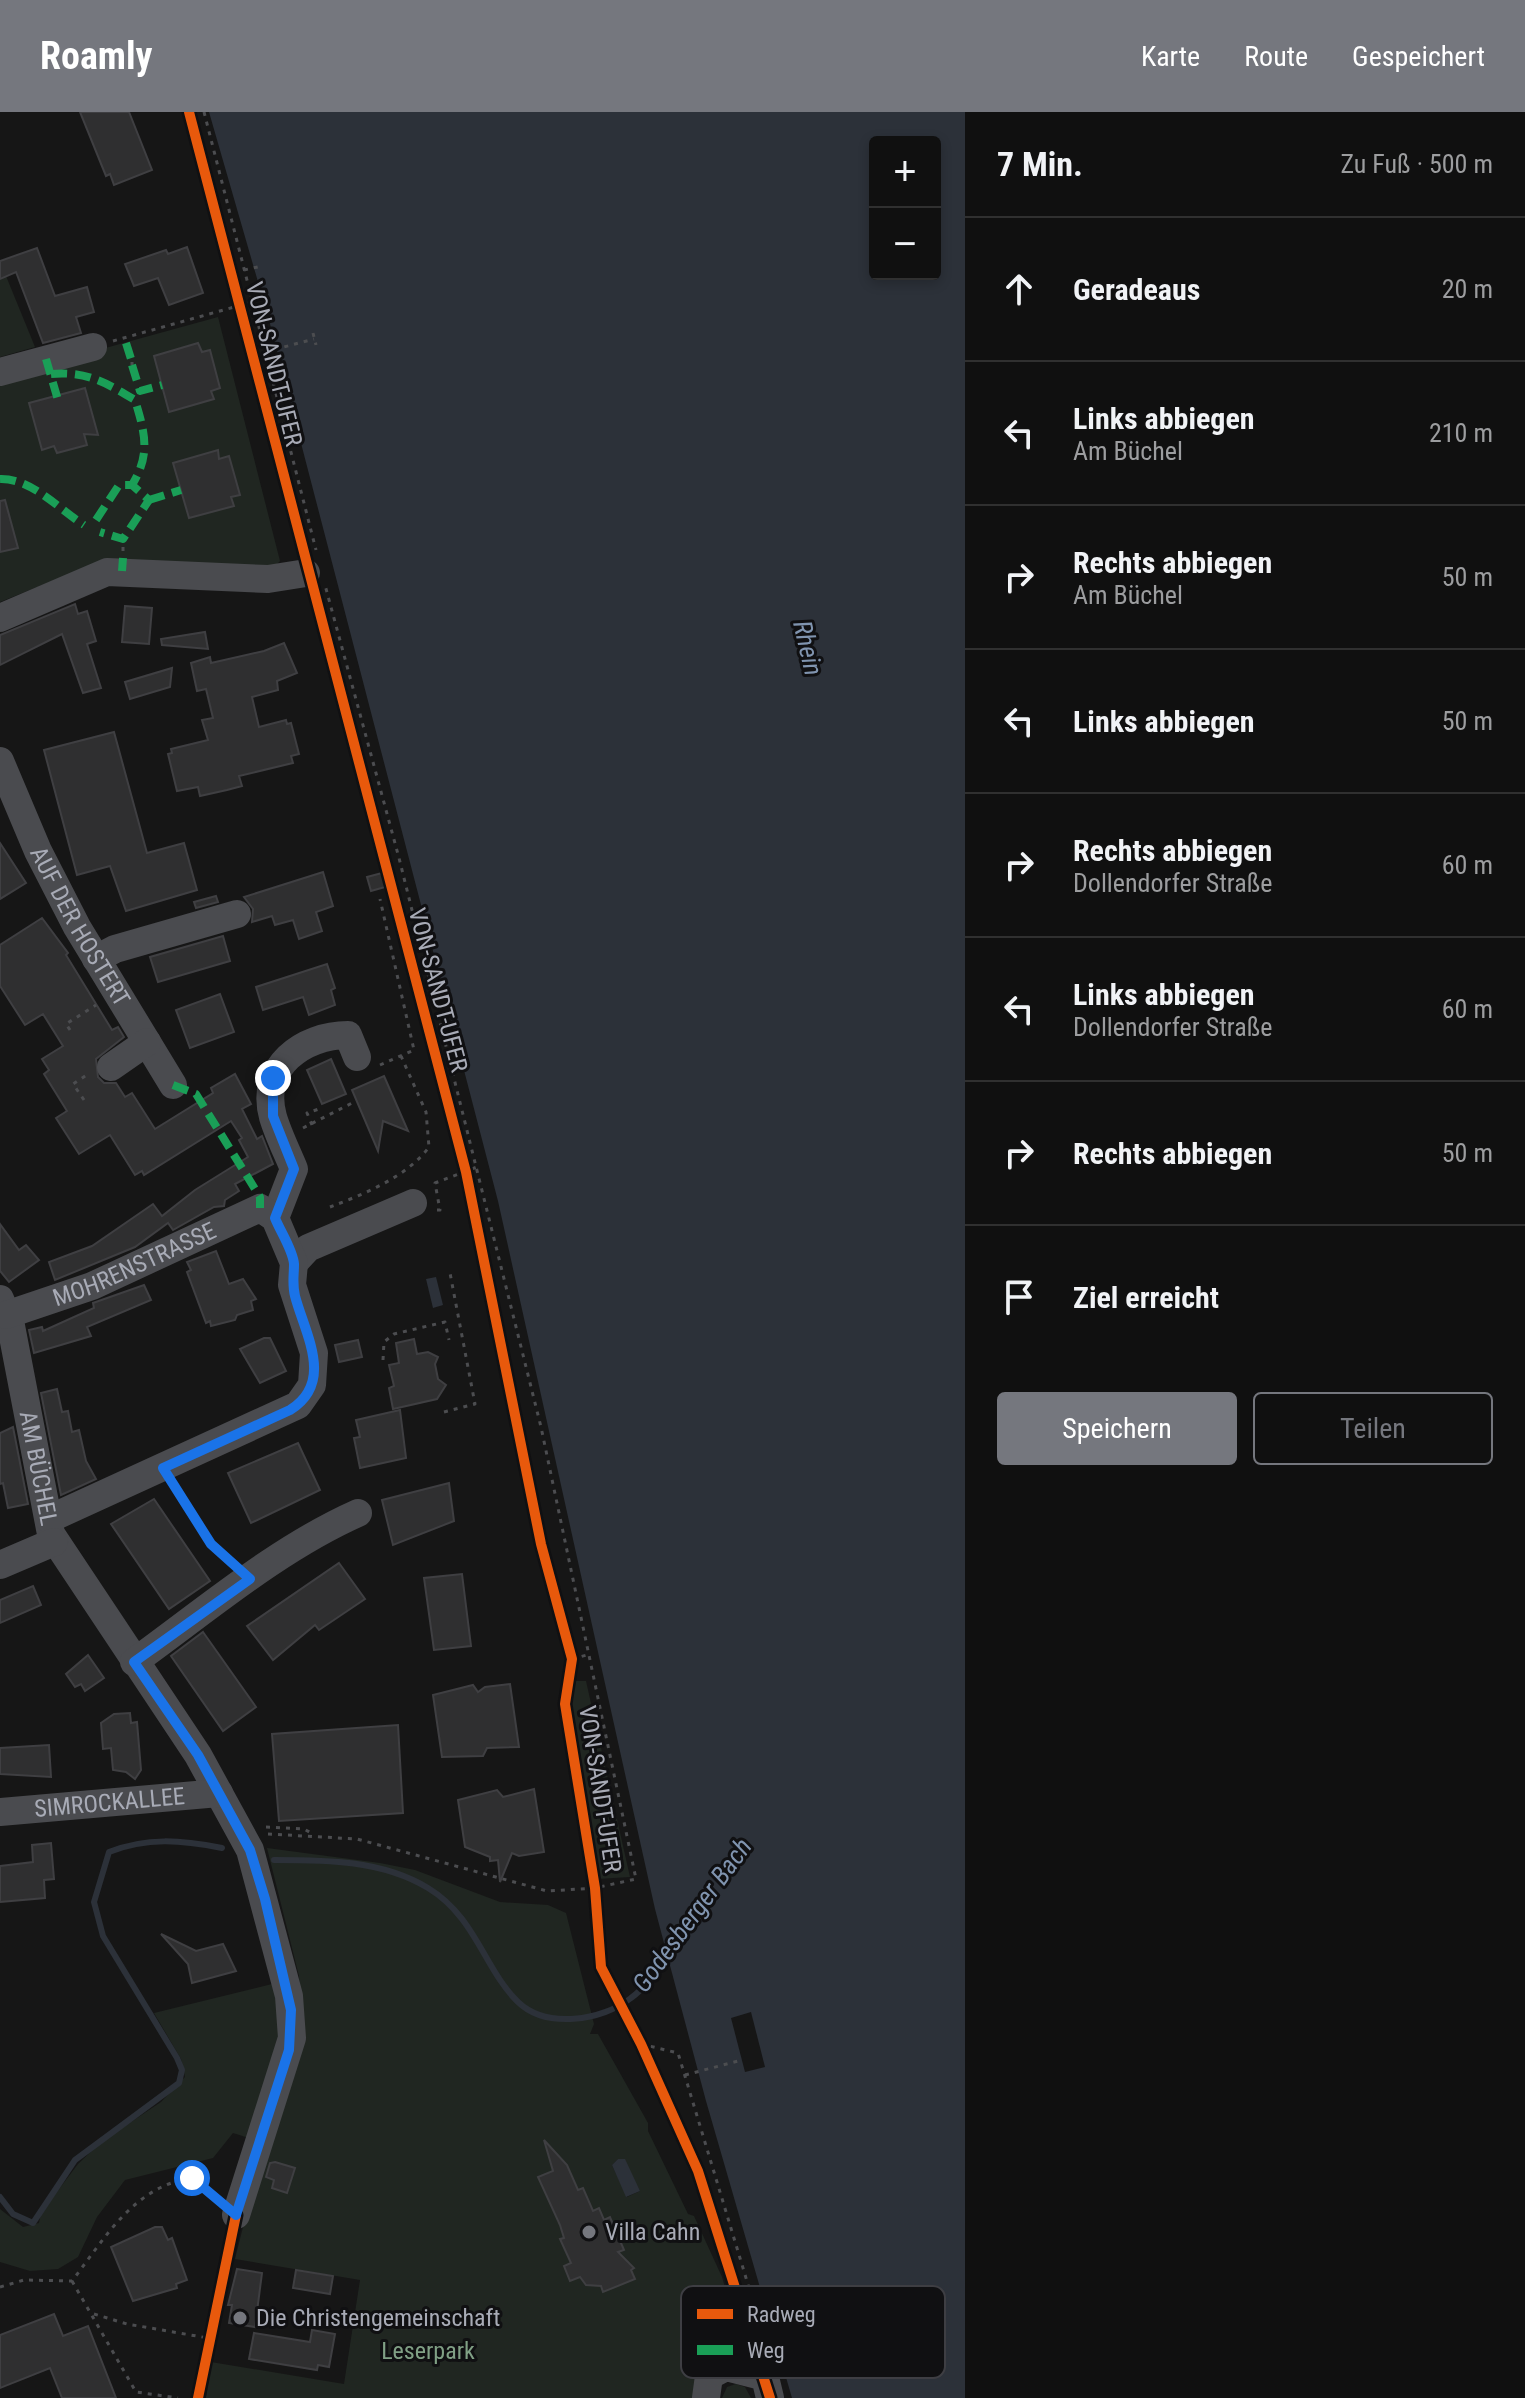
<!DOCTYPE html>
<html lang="de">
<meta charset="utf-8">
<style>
body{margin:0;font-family:"Roboto Condensed",sans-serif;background:#191919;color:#f1f3f6}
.controls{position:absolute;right:24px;top:24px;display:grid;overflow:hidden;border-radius:8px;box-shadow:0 4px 12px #0003}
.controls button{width:72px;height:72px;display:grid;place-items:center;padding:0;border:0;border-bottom:2px solid #303030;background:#101010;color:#f1f3f6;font:40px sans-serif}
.stop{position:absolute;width:24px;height:24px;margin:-18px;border:6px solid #1a73e8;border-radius:50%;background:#fff}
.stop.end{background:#1a73e8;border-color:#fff;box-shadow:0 2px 8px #0008}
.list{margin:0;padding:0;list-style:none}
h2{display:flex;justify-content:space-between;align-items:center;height:104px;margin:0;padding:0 32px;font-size:34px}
h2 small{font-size:26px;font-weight:400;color:#9c9d9f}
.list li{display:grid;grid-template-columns:52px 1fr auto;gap:24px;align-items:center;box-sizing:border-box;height:144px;padding:0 32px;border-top:2px solid #303030}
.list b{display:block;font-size:30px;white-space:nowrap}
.list p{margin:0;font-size:26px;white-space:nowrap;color:#9c9d9f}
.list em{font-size:26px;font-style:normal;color:#9c9d9f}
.actions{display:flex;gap:16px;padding:24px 32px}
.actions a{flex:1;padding:18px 0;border:2px solid #75777e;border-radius:8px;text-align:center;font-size:28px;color:#75777e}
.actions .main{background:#75777e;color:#fff}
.icon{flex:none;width:44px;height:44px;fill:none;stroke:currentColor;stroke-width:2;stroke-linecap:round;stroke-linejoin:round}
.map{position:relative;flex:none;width:965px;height:2286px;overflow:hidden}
header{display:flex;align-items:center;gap:48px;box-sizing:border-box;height:112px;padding:0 40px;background:#75777e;color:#fff}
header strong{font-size:38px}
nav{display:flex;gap:44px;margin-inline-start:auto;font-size:28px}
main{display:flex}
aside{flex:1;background:#101010}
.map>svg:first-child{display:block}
.green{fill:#202621;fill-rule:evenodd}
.water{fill:#2c3139;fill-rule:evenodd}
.pier{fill:#161616}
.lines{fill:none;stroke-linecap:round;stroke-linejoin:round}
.stream{stroke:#2c3139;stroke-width:6}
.building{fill:#2f2f30;stroke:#3f3f42;stroke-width:2}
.path{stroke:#4c4d50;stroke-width:3;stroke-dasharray:4 6;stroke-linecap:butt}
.minor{stroke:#4a4b4f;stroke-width:28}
.quiet{stroke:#1a9f57;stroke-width:8;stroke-dasharray:16 8;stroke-linecap:butt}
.cycleway-casing{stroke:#101012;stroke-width:15}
.cycleway{stroke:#e8590c;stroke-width:10}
.route{stroke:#1a73e8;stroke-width:10}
.poi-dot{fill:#75777e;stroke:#101012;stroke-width:3}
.labels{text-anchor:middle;stroke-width:6;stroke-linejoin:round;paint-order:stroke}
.street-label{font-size:24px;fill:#a8abb6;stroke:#101012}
.poi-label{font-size:24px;fill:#a8abb6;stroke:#101012;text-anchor:start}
.park-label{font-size:24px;fill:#80a085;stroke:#101012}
.water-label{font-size:26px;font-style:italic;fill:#8094af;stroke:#101012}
.key{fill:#101012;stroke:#3e3e43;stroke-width:2}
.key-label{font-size:22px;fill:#a8abb6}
</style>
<header>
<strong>Roamly</strong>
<nav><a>Karte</a><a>Route</a><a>Gespeichert</a></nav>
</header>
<main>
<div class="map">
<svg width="965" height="2286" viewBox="0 0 965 2286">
<rect width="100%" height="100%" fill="#161616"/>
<g class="green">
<path d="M6 164 35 235 0 245V167Z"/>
<path d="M218 205 280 449 273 456 107 447 0 490V265Z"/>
<path d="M576 1569H586L630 1765 597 1767 573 1613 571 1590Z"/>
<path d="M267 1736 380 1751 415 1758 500 1790 548 1793 566 1801 594 1912 590 1922H598L648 2011V2019L688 2102 694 2104 722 2165 741 2230 696 2286H206L211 2250 344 2272 360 2168 235 2147 254 2071 302 1922 299 1864ZM618 2047 623 2049 640 2079 627 2085 612 2053Z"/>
<path d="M284 1869 288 1918 252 2027 233 2021 213 2046 125 2068 97 2105 78 2145 58 2157 30 2159 0 2150V2097L23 2115 39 2111 41 2101 78 2052 101 2030 161 1990 185 1965 181 1947 154 1901Z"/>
<path d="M736 2272 745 2275 751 2286H722L727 2275Z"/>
</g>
<g class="water">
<path d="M209 0H965V2286H792L706 1989 655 1797 498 1089 269 208ZM875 30H935V162H875Z"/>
<path d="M436 1165 443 1193 433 1196 426 1167Z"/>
<path d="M618 2047H625L640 2079 626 2085 612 2053Z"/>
</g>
<path class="pier" d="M751 1900 765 1955 745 1960 731 1906Z"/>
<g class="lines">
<g class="stream">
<path d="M274 1748C327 1748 382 1748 428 1776 476 1805 484 1857 518 1890 546 1917 602 1909 631 1886 646 1875 661 1855 671 1840"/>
<path d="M0 2085 13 2102 33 2111 75 2048 179 1971 182 1958 177 1946 103 1824 94 1790 109 1740C147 1725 181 1728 222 1736"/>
</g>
</g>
<g class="building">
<path d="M80 0H129L152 58 114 73 110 62 106 64Z"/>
<path d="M187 135 203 181 169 193 158 166 134 174 125 152 166 138 168 142Z"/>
<path d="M37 136 55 184 87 175 94 200 76 205 81 221 43 231 16 160 0 167V149Z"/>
<path d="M198 231 202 240 210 238 220 276 211 279 214 287 169 300 154 244Z"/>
<path d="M85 276 98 323 84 322 87 333 57 341 54 334 42 338 29 291Z"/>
<path d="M218 338 219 347 229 344 240 383 231 385 234 394 189 406 173 351Z"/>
<path d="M5 388 18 436 0 440V389Z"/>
<path d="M75 492 78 502 87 499 96 529 87 532 101 576 83 581 62 522 0 553V523Z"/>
<path d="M125 494 152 496 149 532 122 530Z"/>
<path d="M205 520 208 537 162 533 161 527Z"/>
<path d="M284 531 297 561 277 569 278 578 252 585 259 615 286 608 287 612 291 611 299 642 291 644 293 651 239 664 242 674 227 678 200 684 198 675 177 679 168 642 172 641 171 637 208 628 202 608 213 606 206 577 197 579 191 551 210 545 211 551 264 539Z"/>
<path d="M172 556 170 575 130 587 125 570Z"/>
<path d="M114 620 147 741 184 731 197 778 126 799 110 754 77 763 44 638Z"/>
<path d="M0 731 26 771 0 787Z"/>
<path d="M323 760 333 794 316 800 322 819 299 827 293 808 275 813 272 804 252 810 253 797 244 785Z"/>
<path d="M382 761 385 775 371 779 367 765Z"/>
<path d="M216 784 218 790 196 796 194 790Z"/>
<path d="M42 806 68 841 66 843 112 918 118 915 124 925 96 947 98 965 104 971H116L125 985 132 981 155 1017 213 981 211 976 235 962 251 992 242 997 257 1027 262 1024 273 1052 235 1072 239 1079 225 1088 224 1094 214 1095 173 1118 168 1111 135 1135 55 1168 49 1150 92 1134 153 1092 162 1104 195 1078 248 1045 239 1028 242 1026 231 1009 144 1063 142 1059 135 1063 110 1023 79 1042 56 1006 67 999 44 962 49 958 42 947 63 934 43 902 25 913 0 874V833Z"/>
<path d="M223 824 230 849 158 870 150 845Z"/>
<path d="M327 852 335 876 331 878 335 893 309 903 303 885 263 898 256 875Z"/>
<path d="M220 882 234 920 190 936 176 898Z"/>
<path d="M331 947 346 982 322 992 307 958Z"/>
<path d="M384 964 408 1019 383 1009 378 1039 352 978Z"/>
<path d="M0 1112 19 1138 26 1133 39 1148 9 1170 0 1159Z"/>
<path d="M216 1139 229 1172 243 1167 256 1187 251 1189 253 1198 237 1203 235 1208 211 1214 210 1209 206 1211 187 1160 191 1158 187 1150Z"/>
<path d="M144 1173 151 1188 87 1215 91 1224 34 1241 29 1218 42 1215 43 1219 94 1196 93 1191Z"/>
<path d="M264 1226H270L286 1259 260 1271 240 1237Z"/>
<path d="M414 1227 417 1242 428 1240 438 1245 435 1252 438 1267 446 1273 437 1287 393 1297 389 1276 394 1274 389 1253 399 1251 396 1231Z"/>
<path d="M358 1228 362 1245 339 1250 335 1233Z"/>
<path d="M57 1277 62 1300 68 1299 72 1320 79 1318 86 1349 96 1367 61 1383 41 1281Z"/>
<path d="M400 1298 406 1346 360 1356 354 1326 360 1325 356 1308Z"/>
<path d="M13 1315 28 1392 8 1396 3 1371 0 1372V1321Z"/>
<path d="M298 1331 320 1378 251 1411 228 1361Z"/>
<path d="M449 1371 454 1409 393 1433 382 1388Z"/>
<path d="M154 1387 210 1469 169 1497 111 1412Z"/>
<path d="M339 1451 365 1487 319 1518 315 1513 273 1548 247 1514Z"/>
<path d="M462 1462 471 1534 434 1538 424 1466Z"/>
<path d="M33 1474 41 1493 0 1511V1488Z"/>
<path d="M203 1520 256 1595 223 1619 171 1544Z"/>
<path d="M88 1543 104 1566 85 1579 81 1572 75 1575 66 1562Z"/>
<path d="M510 1572 519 1635 487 1636 483 1644 442 1645 433 1583 473 1573 478 1580 485 1575Z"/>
<path d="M130 1601 131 1611 137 1610 141 1658 135 1667 126 1660 113 1658 111 1636 103 1637 101 1611 114 1602Z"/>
<path d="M398 1613 403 1701 279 1709 272 1622Z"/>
<path d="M49 1633 51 1665 0 1662V1636Z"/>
<path d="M534 1677 544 1740 519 1744 512 1741 500 1770 498 1748 490 1749V1745L465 1735 458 1688 497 1678 503 1685Z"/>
<path d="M51 1731 54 1767 44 1768 45 1786 0 1790V1754L33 1750 32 1733Z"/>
<path d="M161 1822 196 1839 223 1832 236 1859 192 1871 188 1852Z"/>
<path d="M544 2028 567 2053 578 2078 583 2076 593 2099 599 2096 604 2108 610 2105 624 2138 618 2140 634 2156 631 2158 635 2167 603 2180 601 2174 586 2173 580 2165 570 2169 564 2154 571 2151 560 2127 564 2126 560 2113 538 2065 553 2059Z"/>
<path d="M275 2050 295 2056 287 2081 272 2076 274 2068 266 2065 270 2051Z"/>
<path d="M155 2115H162L168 2128 172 2126 187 2168 176 2172 177 2176 133 2189 111 2135Z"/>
<path d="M237 2157 262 2161 255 2215 229 2211 232 2193H228Z"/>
<path d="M296 2158 333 2164 330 2182 293 2176Z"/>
<path d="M54 2202 63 2224 88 2214 116 2286H62L50 2256 0 2276V2223Z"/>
<path d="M312 2218 335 2222 329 2255 318 2253 317 2258 249 2247 254 2221 310 2230Z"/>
</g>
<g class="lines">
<g class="path">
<path d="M204 0 316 438"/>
<path d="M244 158 262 154"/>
<path d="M313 221 316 233"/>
<path d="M113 229 252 190"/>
<path d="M265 240 314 227"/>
<path d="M132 250V253"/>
<path d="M123 439V427"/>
<path d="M70 918 66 912 96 893"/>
<path d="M380 953 414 938 380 787"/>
<path d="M84 988 73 972 88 962"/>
<path d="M312 1013 307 1001 322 996"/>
<path d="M303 1016 354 990"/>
<path d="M330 1095C364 1082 407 1065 429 1035L426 1000 401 944"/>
<path d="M437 1098H440L435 1071 477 1055"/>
<path d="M383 1248 384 1230 394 1222 445 1210 449 1228"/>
<path d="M444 1300 475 1292 450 1161"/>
<path d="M175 1377 211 1432 230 1450"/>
<path d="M572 1547 587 1543"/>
<path d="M266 1715 304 1717 313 1722"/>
<path d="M268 1722 357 1727 547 1779 595 1776 636 1767 541 1315 399 746 325 473"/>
<path d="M641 1932 678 1941 769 2242"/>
<path d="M685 1963 742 1948"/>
<path d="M72 2169 136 2280 178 2286"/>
<path d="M0 2175 24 2168 72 2169C105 2126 134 2074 192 2066L217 2085"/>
<path d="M811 2182 817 2204"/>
<path d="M94 2202 127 2212 208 2226"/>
<path d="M759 2206 814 2194"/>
</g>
<g class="minor">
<path d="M0 260 93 235"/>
<path d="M0 506 107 460 268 467 306 461"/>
<path id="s1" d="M0 649 38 739 77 815 173 973"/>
<path d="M96 847 115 837 237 802"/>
<path d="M111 955 147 930"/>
<path d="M275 1106 294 1057C287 1040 278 1022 273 1005 259 955 303 923 348 923L357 945"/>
<path d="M294 1151 308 1136 413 1091"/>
<path id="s2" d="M0 1187 11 1214 51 1422 198 1643 250 1738 289 1884 292 1926 236 2103"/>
<path id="s3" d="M6 1203 92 1174 260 1096 275 1106 294 1151 292 1173 314 1241 312 1273 298 1293 49 1407"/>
<path d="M0 1453 54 1430"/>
<path d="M134 1550C205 1499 277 1437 358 1401"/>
<path id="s4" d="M0 1700 219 1681"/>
<path d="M706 2286 709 2264 726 2255 765 2265 770 2286"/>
</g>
<g class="quiet">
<path d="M126 231 132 250"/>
<path d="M46 247 58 288"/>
<path d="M132 253 140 279 162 273"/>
<path d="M51 262C86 259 105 270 135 288 145 321 151 342 132 373"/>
<path d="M0 367C31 366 59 397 84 413"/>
<path d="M149 388 181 378"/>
<path d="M96 408 119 373H132L149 388 123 427 100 420"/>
<path d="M122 459 123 446"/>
<path d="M173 973 196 982 260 1085V1096"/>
</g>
<defs>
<g id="cycleway">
<path d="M189 0 466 1060 541 1432 572 1547 565 1592 595 1776 601 1855 641 1932 698 2059 770 2286"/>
<path d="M198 2286 236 2103"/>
</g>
</defs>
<use href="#cycleway" class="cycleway-casing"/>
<use href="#cycleway" class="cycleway"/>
</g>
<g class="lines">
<path class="route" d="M192 2066 236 2103 289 1938 291 1898 265 1787 250 1738 198 1643 134 1550 250 1467 211 1432 163 1356 290 1298C335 1270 305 1222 295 1184 292 1172 294 1164 294 1152 293 1138 280 1119 275 1106L294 1057 273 1004V966"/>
</g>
<g class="poi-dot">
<circle cx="589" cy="2120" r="8"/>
<circle cx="240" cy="2206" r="8"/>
</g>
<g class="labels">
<g class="street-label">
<text transform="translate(274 252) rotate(76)" y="8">VON-SANDT-UFER</text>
<text dy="8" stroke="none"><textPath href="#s1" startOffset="184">AUF DER HOSTERT</textPath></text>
<text transform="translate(438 878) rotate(75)" y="8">VON-SANDT-UFER</text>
<text dy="8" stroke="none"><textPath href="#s3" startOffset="138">MOHRENSTRASSE</textPath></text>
<text dy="8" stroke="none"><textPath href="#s2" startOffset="174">AM BÜCHEL</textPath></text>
<text transform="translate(600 1677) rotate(81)" y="8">VON-SANDT-UFER</text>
<text dy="8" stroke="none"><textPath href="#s4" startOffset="110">SIMROCKALLEE</textPath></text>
</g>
<g class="poi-label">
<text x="605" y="2128">Villa Cahn</text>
<text x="256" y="2214">Die Christengemeinschaft</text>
</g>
<g class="park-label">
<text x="428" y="2247">Leserpark</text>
</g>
<g class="water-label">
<text transform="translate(808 536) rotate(77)" y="9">Rhein</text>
<text transform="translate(692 1803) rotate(-54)" y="9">Godesberger Bach</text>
</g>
</g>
<rect x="681" y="2174" width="264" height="92" rx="12" class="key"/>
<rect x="697" y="2197" width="36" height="10" fill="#e8590c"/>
<rect x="697" y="2233" width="36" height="10" fill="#1a9f57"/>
<g class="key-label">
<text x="747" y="2210">Radweg</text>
<text x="747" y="2246">Weg</text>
</g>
</svg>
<div class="controls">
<button>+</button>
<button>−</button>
</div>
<div class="stop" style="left:192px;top:2066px"></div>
<div class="stop end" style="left:273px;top:966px"></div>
</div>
<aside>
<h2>7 Min.<small>Zu Fuß · 500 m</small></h2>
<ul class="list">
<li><svg class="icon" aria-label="ahead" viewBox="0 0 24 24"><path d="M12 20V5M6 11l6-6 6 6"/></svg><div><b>Geradeaus</b></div><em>20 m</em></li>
<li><svg class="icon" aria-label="left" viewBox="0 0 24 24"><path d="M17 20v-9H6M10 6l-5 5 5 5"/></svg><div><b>Links abbiegen</b><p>Am Büchel</p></div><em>210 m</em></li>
<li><svg class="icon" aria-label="right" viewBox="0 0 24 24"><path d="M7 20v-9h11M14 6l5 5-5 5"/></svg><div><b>Rechts abbiegen</b><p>Am Büchel</p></div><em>50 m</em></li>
<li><svg class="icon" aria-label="left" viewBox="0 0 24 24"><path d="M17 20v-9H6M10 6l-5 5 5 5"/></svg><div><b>Links abbiegen</b></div><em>50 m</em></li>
<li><svg class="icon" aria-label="right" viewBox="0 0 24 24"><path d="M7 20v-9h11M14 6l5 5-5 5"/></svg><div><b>Rechts abbiegen</b><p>Dollendorfer Straße</p></div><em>60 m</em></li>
<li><svg class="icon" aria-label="left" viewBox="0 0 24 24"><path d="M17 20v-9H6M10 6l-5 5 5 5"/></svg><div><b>Links abbiegen</b><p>Dollendorfer Straße</p></div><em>60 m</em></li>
<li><svg class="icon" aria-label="right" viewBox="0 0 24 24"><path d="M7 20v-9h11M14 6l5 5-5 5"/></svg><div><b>Rechts abbiegen</b></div><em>50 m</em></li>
<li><svg class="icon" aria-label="arrive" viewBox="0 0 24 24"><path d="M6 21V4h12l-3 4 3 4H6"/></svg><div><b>Ziel erreicht</b></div></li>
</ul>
<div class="actions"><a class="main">Speichern</a><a>Teilen</a></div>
</aside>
</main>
